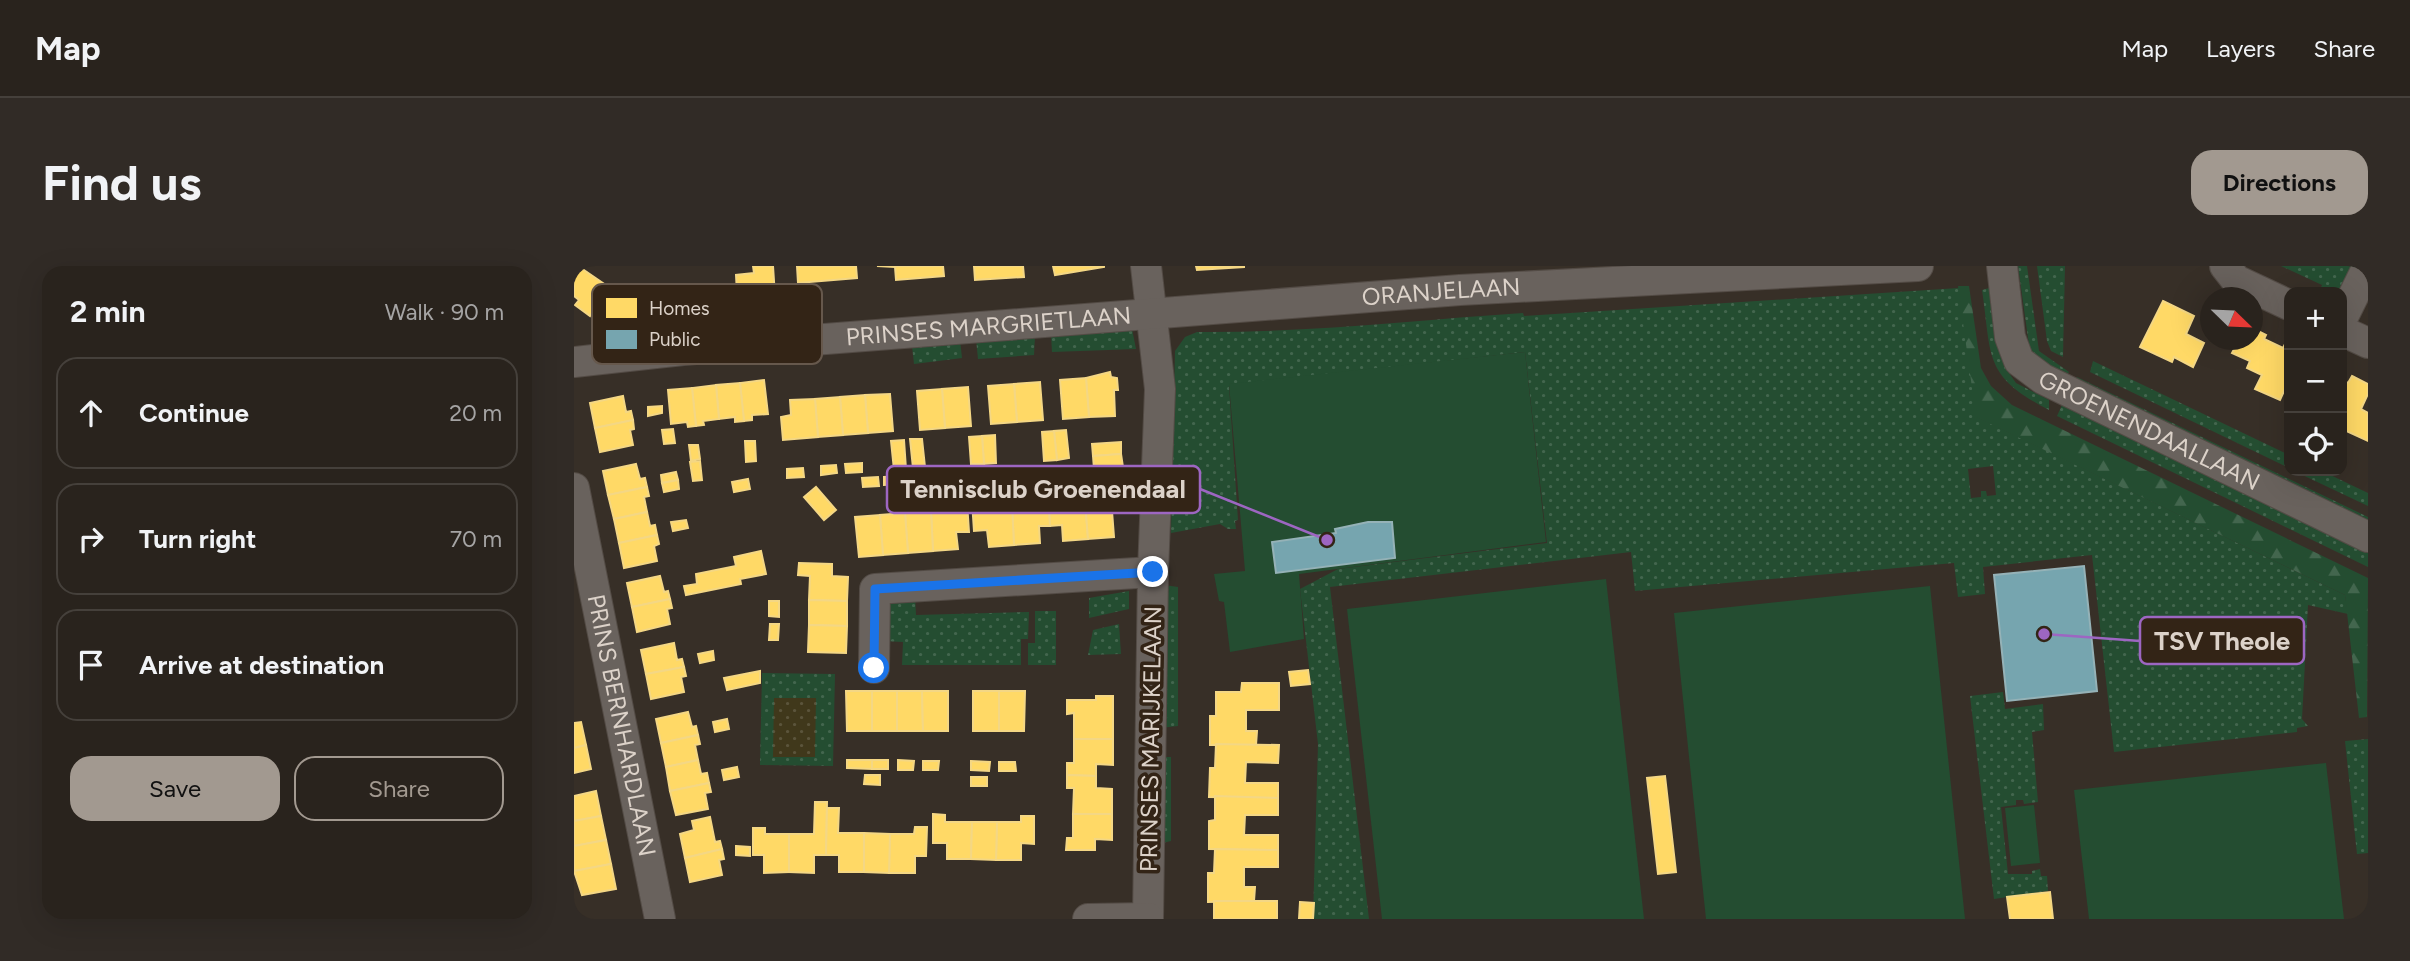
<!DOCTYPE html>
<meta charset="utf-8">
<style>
body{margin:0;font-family:Figtree,sans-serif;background:#312b26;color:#f1f3f6}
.controls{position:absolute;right:21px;top:21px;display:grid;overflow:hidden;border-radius:14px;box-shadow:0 7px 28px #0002}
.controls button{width:63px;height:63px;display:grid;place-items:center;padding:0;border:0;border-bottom:2px solid #45403b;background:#29231d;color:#f1f3f6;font:35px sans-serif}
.compass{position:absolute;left:1626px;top:21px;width:63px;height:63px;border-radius:50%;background:#29231d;box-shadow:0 7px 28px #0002;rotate:113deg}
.stop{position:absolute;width:21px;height:21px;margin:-16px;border:5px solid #1a73e8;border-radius:50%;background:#fff}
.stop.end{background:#1a73e8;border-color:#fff;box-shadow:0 2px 7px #0008}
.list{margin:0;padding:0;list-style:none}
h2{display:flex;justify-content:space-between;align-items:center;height:91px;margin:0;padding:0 28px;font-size:30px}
h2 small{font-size:23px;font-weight:400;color:#a5a4a4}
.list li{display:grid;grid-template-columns:46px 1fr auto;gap:21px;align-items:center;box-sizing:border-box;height:112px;margin:0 14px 14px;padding:0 14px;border:2px solid #45403b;border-radius:21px}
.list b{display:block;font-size:26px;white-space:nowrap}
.list em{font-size:23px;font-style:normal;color:#a5a4a4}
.actions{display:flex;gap:14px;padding:21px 28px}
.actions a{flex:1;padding:16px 0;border:2px solid #a29990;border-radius:21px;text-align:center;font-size:24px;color:#a29990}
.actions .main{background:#a29990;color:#111}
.icon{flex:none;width:38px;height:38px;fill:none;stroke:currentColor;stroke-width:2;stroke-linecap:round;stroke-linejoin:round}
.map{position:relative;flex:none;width:1794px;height:653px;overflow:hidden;border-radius:21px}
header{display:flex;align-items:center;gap:42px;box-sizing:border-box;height:98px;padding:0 35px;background:#29231d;border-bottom:2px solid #45403b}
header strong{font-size:33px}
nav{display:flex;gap:38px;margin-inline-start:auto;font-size:24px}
.intro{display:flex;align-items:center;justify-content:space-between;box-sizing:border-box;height:168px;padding:0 42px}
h1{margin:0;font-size:49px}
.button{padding:18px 32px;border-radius:21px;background:#a29990;color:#111;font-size:24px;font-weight:700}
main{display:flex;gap:42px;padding:0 42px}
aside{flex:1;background:#29231d;border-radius:21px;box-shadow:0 7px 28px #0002}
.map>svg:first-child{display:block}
.grass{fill:url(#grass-dots);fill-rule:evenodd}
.forest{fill:url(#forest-firs)}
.sand{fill:url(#sand-dots)}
.pitch{fill:#244d31}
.homes{fill:#ffd966;stroke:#f4d784;stroke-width:2}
.public{fill:#76a5af;stroke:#95b2b7;stroke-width:2}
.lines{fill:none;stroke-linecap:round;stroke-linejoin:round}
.minor-casing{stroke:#534b45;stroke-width:32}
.minor{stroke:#69625d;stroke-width:30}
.route{stroke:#1a73e8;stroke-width:9}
.labels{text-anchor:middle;stroke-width:7;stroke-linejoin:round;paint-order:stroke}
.street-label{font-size:24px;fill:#dcd2c9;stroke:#332416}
.key{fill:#332416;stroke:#66584c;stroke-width:2}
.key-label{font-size:19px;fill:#dcd2c9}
.leader{fill:none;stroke:#9d66c2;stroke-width:2.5}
.callout-dot{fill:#9d66c2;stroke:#332416;stroke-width:2.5}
.callout{fill:#332416;stroke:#9d66c2;stroke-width:2.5}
.callout-label{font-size:26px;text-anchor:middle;font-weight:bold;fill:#dcd2c9}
</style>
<header>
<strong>Map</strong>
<nav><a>Map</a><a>Layers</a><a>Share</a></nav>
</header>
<div class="intro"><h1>Find us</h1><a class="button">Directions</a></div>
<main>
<aside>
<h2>2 min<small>Walk · 90 m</small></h2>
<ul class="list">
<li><svg class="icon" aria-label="ahead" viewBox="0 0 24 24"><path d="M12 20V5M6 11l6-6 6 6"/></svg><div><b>Continue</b></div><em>20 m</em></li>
<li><svg class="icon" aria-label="right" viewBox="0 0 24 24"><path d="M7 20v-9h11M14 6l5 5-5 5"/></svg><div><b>Turn right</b></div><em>70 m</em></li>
<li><svg class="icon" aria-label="arrive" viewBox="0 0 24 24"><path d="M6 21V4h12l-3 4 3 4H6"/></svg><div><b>Arrive at destination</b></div></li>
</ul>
<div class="actions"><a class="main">Save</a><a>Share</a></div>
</aside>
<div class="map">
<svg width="1794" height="653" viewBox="0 0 1794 653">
<defs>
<pattern id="grass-dots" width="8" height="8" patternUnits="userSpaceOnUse" patternTransform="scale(1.75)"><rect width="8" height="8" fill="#244d31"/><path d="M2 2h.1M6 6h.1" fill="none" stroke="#43664e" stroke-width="1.8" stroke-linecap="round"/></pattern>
<pattern id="forest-firs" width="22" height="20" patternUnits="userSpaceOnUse" patternTransform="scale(1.75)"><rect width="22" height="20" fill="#244d31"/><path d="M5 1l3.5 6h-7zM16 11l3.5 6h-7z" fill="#43664e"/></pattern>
<pattern id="sand-dots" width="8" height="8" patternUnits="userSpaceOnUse" patternTransform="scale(1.75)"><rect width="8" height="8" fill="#40381b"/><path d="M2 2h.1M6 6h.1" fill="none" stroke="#5b543b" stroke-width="1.8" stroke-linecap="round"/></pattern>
</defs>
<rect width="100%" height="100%" fill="#372f27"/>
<g class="grass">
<path d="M1444 0H1453L1465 85 1495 106 1491 111 1456 86Z"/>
<path d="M1463 0H1491L1489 91 1477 85 1473 75Z"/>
<path d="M1707 0H1784L1768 26H1745L1748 19Z"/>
<path d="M1385 22 1403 151 1771 329 1774 348 1734 339 1728 453 1734 460 1723 462V466L1540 486 1518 289 1409 301 1411 328 1384 331 1380 297 1061 325 1057 286 756 321 795 653H739L744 478 726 323 764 303 973 277 951 86 655 120 664 254 661 255 662 263H654L646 258 597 267 601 85 611 71 623 66C733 67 842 54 949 47L950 50ZM1419 200 1422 229 1413 230 1412 225H1407V231L1397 232 1394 203Z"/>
<path d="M1415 22 1430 100 1442 117 1475 134V144C1409 110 1418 91 1408 24Z"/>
<path d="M558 63 562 83 478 86 477 69Z"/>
<path d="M461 70 460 89 404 93 402 73Z"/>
<path d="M386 74 388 92 340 98 338 80Z"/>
<path d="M1519 95 1715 189V202L1516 106Z"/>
<path d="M1503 111 1794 251V256L1501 114Z"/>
<path d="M1488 139 1794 287V301L1483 150Z"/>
<path d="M1720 205H1748L1794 227V240Z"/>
<path d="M590 319 604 321V460L586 462Z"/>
<path d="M555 325V343L515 352V332Z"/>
<path d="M341 329 342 349 455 346 454 373H447V399H328L329 376 308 375 313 339Z"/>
<path d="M461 345H482V399H454V377H461Z"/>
<path d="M545 358 547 388 514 389 519 364Z"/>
<path d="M188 407 261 408 259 500 186 499Z"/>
<path d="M1429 426 1431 443 1469 438 1470 464 1458 466 1464 536 1450 538 1449 534H1442V539L1427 541 1434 608H1458V605L1466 603 1467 610H1473L1474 625 1420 633 1396 430Z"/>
<path d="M1794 473V587L1783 588 1771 475Z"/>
<path d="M587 491H597V575L584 578Z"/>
</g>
<path class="forest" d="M1384 20H1395L1407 102 1417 120 1438 139 1794 312 1793 451 1785 452 1771 329 1402 151Z"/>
<path class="sand" d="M200 432H242L241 491H199Z"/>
<g class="pitch">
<path d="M951 86 972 276 725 308 730 373 656 386 650 336 645 335 640 308 671 305 655 118Z"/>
<path d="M1032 313 1070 653H808L773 343Z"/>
<path d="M1356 320 1391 653H1132L1100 347Z"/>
<path d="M1752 497 1770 653H1515L1500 524Z"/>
<path d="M1460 539 1466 597 1437 600 1431 542Z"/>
</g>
<g class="homes">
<path d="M179 0H199L201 30 180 32 179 27 163 28 162 9 180 7Z"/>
<path d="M223 0H282L283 12 224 17Z"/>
<path d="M303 0H369L370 10 322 14 321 1Z"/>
<path d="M400 0H449L450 11 401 14Z"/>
<path d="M479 0H530V1L481 9Z"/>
<path d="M622 0H670V1L623 4Z"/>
<path d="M7 2 39 24 28 40 36 42 37 50 28 51 19 45 16 50 1 39 5 34 0 30V12Z"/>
<path d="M1589 35 1620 50 1612 68 1630 77 1619 101 1600 91 1598 96 1566 81Z"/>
<path d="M1678 62 1692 69 1690 73 1709 82 1711 78 1715 80V114L1706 134 1681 123 1688 109 1673 102 1676 95 1658 87 1665 74H1678Z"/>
<path d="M536 106 537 111 543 112 544 124H540L541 150 515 151 512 112Z"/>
<path d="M1778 110 1794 118V128L1787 143 1794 147V175L1768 163 1772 154 1768 151V114L1774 117Z"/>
<path d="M512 112 515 151 489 153 486 114Z"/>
<path d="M190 114 194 148 178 149V154L170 155 166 117Z"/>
<path d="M466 116 469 154 443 156 440 118Z"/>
<path d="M166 117 170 155 161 156V151L145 153 142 119Z"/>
<path d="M440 118 443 156 417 158 414 120Z"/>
<path d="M142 119 145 153 129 155 130 159 122 160 118 122Z"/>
<path d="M394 121 397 160 371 162 368 123Z"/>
<path d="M118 122 122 160 114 161 113 156 97 158 94 124Z"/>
<path d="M368 123 371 162 346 164 343 125Z"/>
<path d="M316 128 319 165 294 167 291 129Z"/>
<path d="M291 129 294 167 269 169 266 131Z"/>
<path d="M49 130 52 146 57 145 59 154 21 162 16 137Z"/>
<path d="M266 131 269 169 244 171 241 133Z"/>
<path d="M241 133 244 171 209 174 207 151 217 149 216 134Z"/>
<path d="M88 140V147L74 150V141Z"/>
<path d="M59 154 60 163 56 164 59 179 26 186 21 162Z"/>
<path d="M99 163 101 177 90 178 88 164Z"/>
<path d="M492 164 495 192 483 194 480 165Z"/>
<path d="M480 165 483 194 470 195 468 166Z"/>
<path d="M421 169 422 197 410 198 408 170Z"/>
<path d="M408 170 410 198H397L395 171Z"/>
<path d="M336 173H348L351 201 339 202Z"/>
<path d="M330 174 332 203 320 204 317 175Z"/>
<path d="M171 175H181L182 195 172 196Z"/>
<path d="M547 176V188L519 190 518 178Z"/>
<path d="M115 179H124L126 193 117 195Z"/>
<path d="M547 188 549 201 520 203 519 190Z"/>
<path d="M126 195 128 214 119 215 116 196Z"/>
<path d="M288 197V206L272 207 271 198Z"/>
<path d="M62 198 66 213 71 212 73 221 34 229 29 205Z"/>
<path d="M262 199 263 207 247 209V200Z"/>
<path d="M229 202 230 211 213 212V203Z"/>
<path d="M102 206 104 214 88 217 87 209Z"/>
<path d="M329 210 330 218 310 219V211Z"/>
<path d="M304 211 305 220 289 221 288 212Z"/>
<path d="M174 213 176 223 160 226 158 216Z"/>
<path d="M104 214 105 223 90 226 88 217Z"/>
<path d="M73 221 75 230 70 231 73 246 40 253 34 229Z"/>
<path d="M242 221 262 244 250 254 230 231Z"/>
<path d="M486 229 487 235 511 234 514 273 489 275 488 259 476 260 474 230Z"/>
<path d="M474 230 476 260H465L466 277 440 279 438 239 462 237 461 231Z"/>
<path d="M537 232 540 271 514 273 511 234Z"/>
<path d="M411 234 412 241 438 239 440 279 415 281 413 264 400 265 398 235Z"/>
<path d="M393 236 395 266H382L384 283 359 285 357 245 380 243V237Z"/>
<path d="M357 245 359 285 334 287 331 247Z"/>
<path d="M73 246 76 260 81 259 83 269 45 277 40 253Z"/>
<path d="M331 247 334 287 309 289 306 249Z"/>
<path d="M306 249 309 289 285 291 281 251Z"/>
<path d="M112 254 114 262 99 265 97 256Z"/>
<path d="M83 269 85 278 80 280 83 295 50 302 45 277Z"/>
<path d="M187 285 192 308 166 313 167 318 112 329 110 320 123 318 122 308 162 300 160 291Z"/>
<path d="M225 297 258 298V310L274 311 273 335 235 334 236 310 224 309Z"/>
<path d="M86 310 90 326 94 325 96 333 58 341 53 317Z"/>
<path d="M96 333 98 342 93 343 96 358 63 366 58 341Z"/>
<path d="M235 334 273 335V360L235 359Z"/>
<path d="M195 335H205V351L195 350Z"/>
<path d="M196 358H205L204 374H195Z"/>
<path d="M235 359 273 360 272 387 234 386Z"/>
<path d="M100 377 103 394 108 393 110 401 72 408 67 384Z"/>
<path d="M139 385 140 394 126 397 124 388Z"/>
<path d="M110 401 112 410 107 411 110 426 77 433 72 408Z"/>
<path d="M734 404 736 418 717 420 715 406Z"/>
<path d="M186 405V417L153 424 150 412Z"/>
<path d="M668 417H705V444H672V465H683L682 479H636V450H642V426H667Z"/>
<path d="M272 425H298V465H273Z"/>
<rect x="298" y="425" width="25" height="40"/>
<path d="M323 425H348L349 465H323Z"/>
<path d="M348 425H374V465H349Z"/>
<rect x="399" y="425" width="26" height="40"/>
<path d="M425 425H451L450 465H425Z"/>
<path d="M522 430H539V473H500V447L493 448V434H522Z"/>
<path d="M114 446 118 461 122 460 124 469 87 477 82 453Z"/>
<path d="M153 453 155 463 141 466 139 456Z"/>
<path d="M7 456 12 479 0 482V457Z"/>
<path d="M124 469 126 478 121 479 124 494 92 501 87 477Z"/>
<path d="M500 473H539V499L522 498V510L493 509V497H500Z"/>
<path d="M642 478 705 479 704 497 672 496 671 517H704V532L635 531 636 502H641Z"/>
<path d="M12 479 17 503 0 507V482Z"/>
<path d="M124 494 127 508 133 507 135 517 96 525 92 501Z"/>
<path d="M273 494H298V503L273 502Z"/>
<rect x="298" y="494" width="16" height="9"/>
<path d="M324 494 340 495 339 504H324Z"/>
<path d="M349 495H365L364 504H349Z"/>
<path d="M397 495 416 496 415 505 397 504Z"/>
<path d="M425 496H441L442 505H425Z"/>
<path d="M163 501 165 511 150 514 148 504Z"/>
<path d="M291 509H306V519L290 518Z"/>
<path d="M493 509 522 510V522L538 523V548H499L500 522H493Z"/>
<path d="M1091 510 1102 606 1084 608 1073 512Z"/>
<rect x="397" y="511" width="16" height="9"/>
<path d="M135 517 137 526 131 527 134 543 102 549 96 525Z"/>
<path d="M22 525 27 550 0 555V530Z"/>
<path d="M641 530 704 532V549H671L670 569H704V584L635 583V555L641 554Z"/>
<path d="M241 536H253L252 589H240V607L215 606V568H240Z"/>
<path d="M253 542H265L264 567H290V606H265V589H252Z"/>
<path d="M359 548 371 549V556H398L397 593H373V577H359Z"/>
<path d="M499 548H538V574L521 573V584H492L493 572H499Z"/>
<path d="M27 550 32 574 0 580V555Z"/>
<path d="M447 550H460V578L447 577V594H422L423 556H447Z"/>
<path d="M136 551 141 576 146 575 148 583 111 592 106 568 120 564 118 555Z"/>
<path d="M398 556H423L422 594 397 593Z"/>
<path d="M341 561H353L352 590H341V607H315L316 568H340Z"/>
<path d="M179 562H191V568H215V606L190 607V589H179Z"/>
<path d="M290 567 316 568 315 607 290 606Z"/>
<path d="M32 574 37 598 0 605V580Z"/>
<path d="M162 580 176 581V590L162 589Z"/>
<path d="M148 583 150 593 145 594 148 609 116 616 111 592Z"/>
<path d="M641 583 704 584V601H670V621H681L680 635 634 636V607H640Z"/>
<path d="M37 598 42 623 8 629 0 605Z"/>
<path d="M1476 626 1479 653H1436L1433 631Z"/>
<rect x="640" y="635" width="63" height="18"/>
<path d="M726 636 740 637 739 653H725Z"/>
</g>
<g class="public">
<path d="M794 256H818L821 292 702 307 698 276 762 267 761 263Z"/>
<path d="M1510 300 1523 425 1433 435 1420 309Z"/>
</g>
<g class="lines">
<defs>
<g id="minor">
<path d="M572 0 586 123 579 306 574 653"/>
<path id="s1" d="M1428 0 1436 71 1445 95 1469 113 1794 271"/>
<path d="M1651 0 1662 14 1715 39"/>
<path d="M1768 53 1794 0"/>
<path d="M1768 65 1794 77"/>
<path id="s2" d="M0 96 109 84 886 24 1344 0"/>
<path id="s3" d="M0 222 86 653"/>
<path d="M300 402 301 323 579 306"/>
<path d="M514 653 574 652"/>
</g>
</defs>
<use href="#minor" class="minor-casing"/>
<use href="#minor" class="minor"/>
</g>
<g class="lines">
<path class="route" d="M300 402 301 323 579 306"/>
</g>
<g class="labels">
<g class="street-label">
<text dy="8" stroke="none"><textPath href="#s2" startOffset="870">ORANJELAAN</textPath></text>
<text dy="8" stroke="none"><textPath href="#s2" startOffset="416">PRINSES MARGRIETLAAN</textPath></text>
<text dy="8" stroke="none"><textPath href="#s1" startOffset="245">GROENENDAALLAAN</textPath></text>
<text dy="8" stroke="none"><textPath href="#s3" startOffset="242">PRINS BERNHARDLAAN</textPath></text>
<text transform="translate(577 473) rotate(-89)" y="8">PRINSES MARIJKELAAN</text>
</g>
</g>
<rect x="18" y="18" width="230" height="80" rx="10" class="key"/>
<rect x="32" y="32" width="31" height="20" fill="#ffd966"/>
<rect x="32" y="64" width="31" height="19" fill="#76a5af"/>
<g class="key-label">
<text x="75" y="49">Homes</text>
<text x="75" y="80">Public</text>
</g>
<path class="leader" d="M753 274L626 223M1470 368L1566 375"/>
<g class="callout-dot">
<circle cx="753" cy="274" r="7"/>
<circle cx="1470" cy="368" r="7"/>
</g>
<g class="callout">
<rect x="313" y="200" width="313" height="47" rx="7"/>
<rect x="1566" y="351" width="164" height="47" rx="7"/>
</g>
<g class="callout-label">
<text x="469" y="232">Tennisclub Groenendaal</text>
<text x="1648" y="384">TSV Theole</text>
</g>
</svg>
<div class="controls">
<button>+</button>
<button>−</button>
<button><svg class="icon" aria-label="locate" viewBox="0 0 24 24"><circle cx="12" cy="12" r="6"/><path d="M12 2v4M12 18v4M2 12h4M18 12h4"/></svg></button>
</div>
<svg class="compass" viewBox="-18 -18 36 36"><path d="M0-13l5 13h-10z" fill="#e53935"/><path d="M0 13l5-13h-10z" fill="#a5a4a4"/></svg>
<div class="stop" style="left:300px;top:402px"></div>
<div class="stop end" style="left:579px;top:306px"></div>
</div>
</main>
